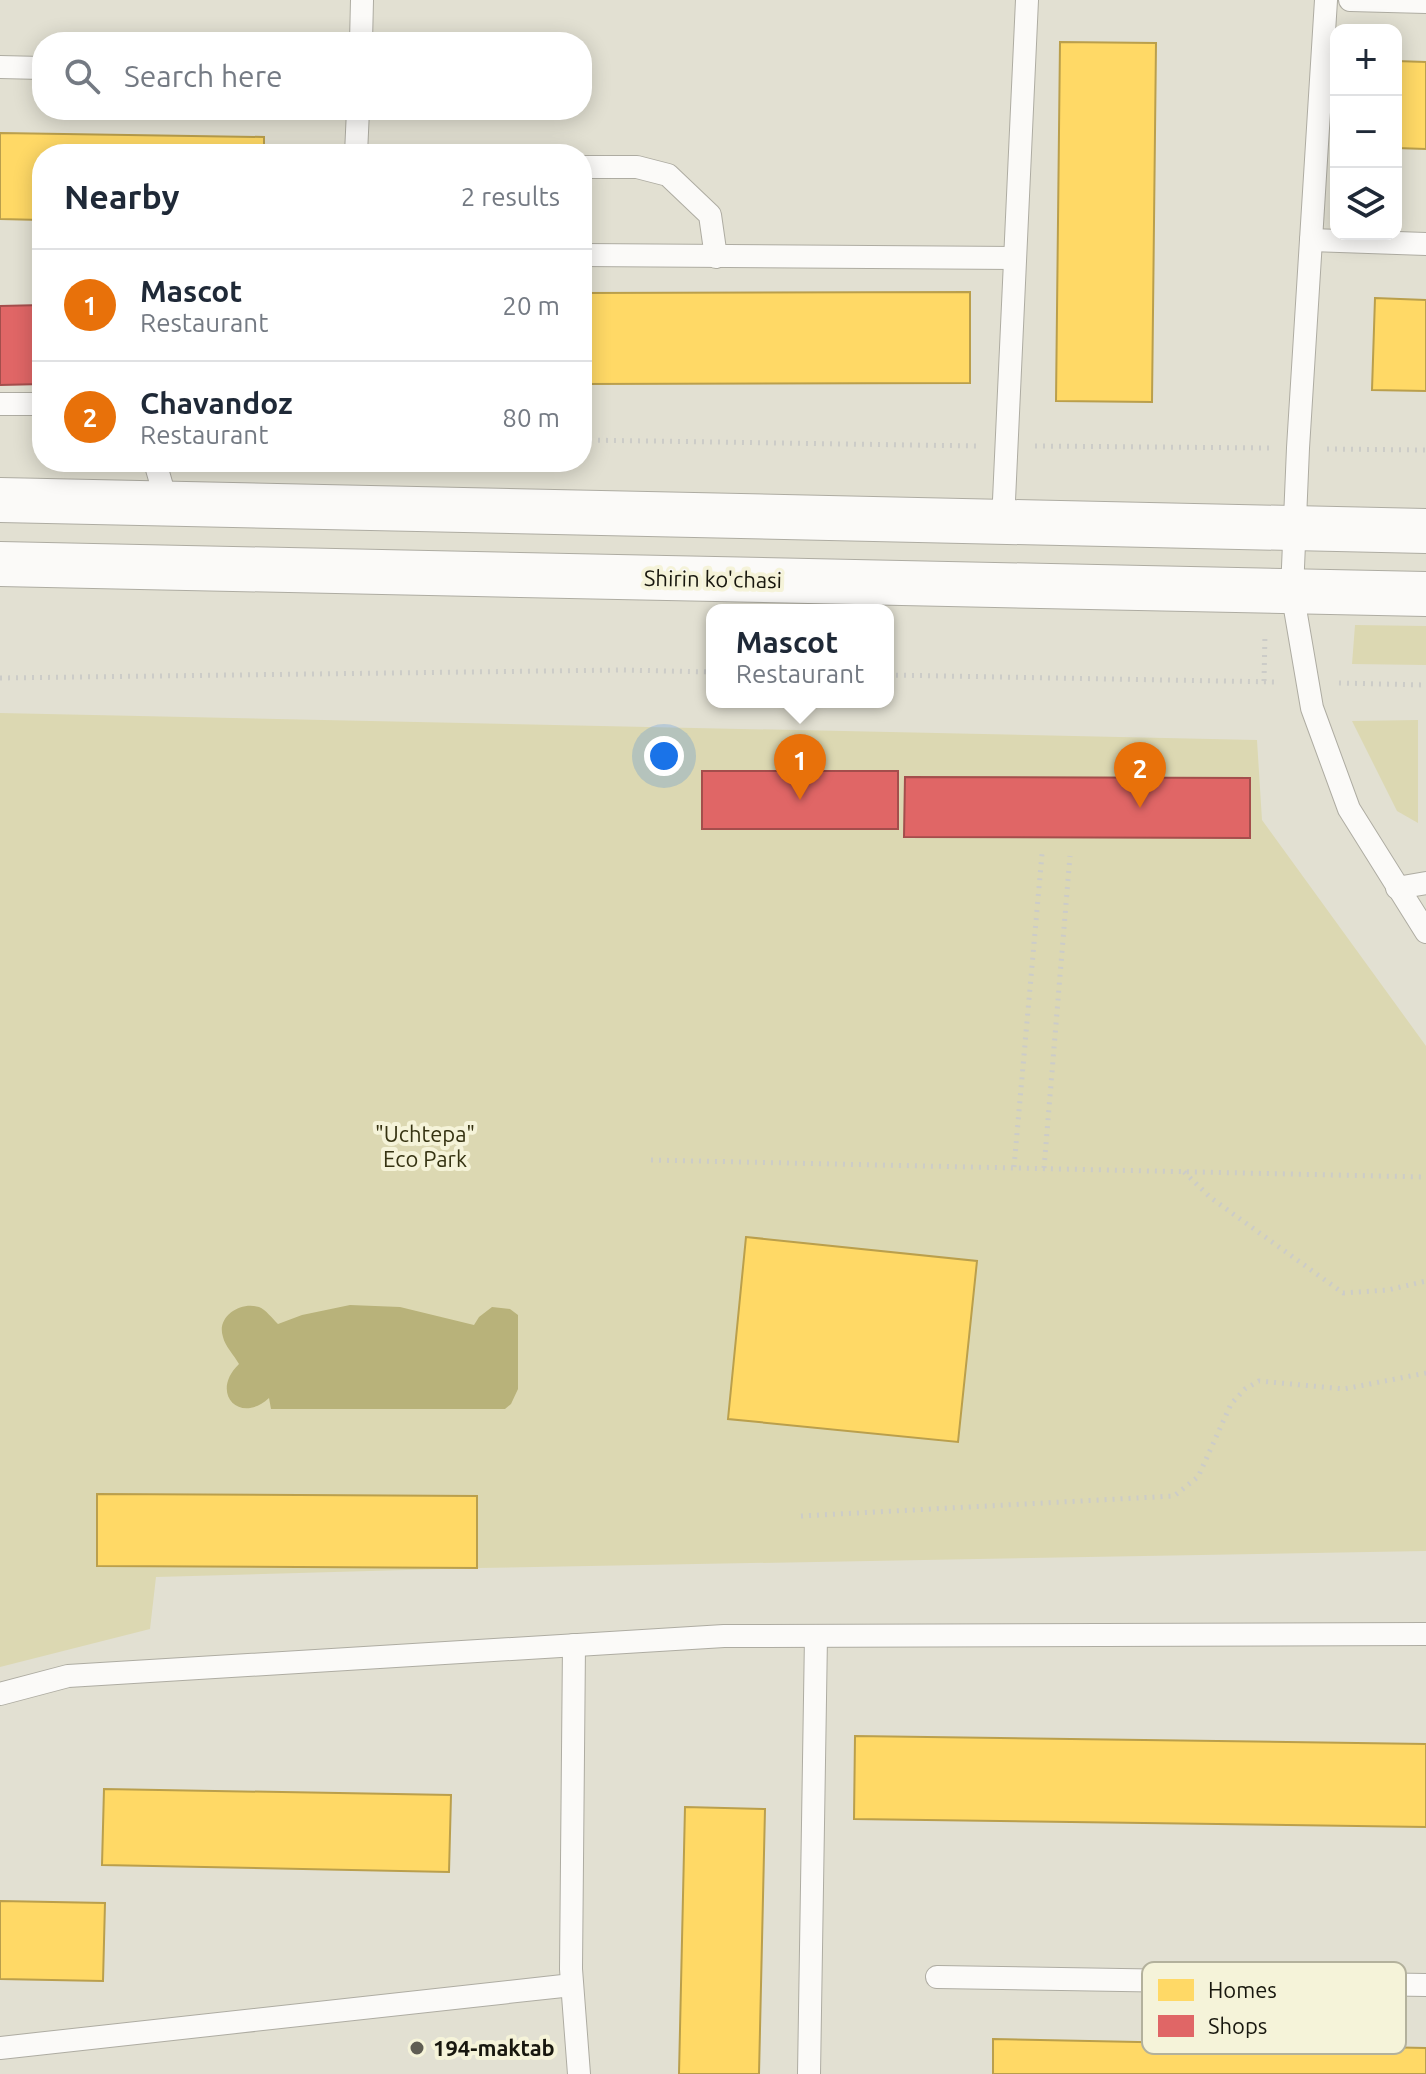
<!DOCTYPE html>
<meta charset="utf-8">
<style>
body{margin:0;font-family:Ubuntu,sans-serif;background:#f2f2f3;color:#1f2937}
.controls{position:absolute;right:24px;top:24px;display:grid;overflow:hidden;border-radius:16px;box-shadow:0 4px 20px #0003}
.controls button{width:72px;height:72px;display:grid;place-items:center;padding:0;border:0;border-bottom:2px solid #e0e1e3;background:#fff;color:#1f2937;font:40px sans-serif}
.you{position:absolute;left:664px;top:756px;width:28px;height:28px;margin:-20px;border:6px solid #fff;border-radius:50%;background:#1a73e8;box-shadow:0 0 0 12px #1a73e833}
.badge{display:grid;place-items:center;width:52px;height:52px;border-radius:50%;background:#2563eb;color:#fff;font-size:26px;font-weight:700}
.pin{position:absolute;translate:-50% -66px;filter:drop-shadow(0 2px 4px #0008)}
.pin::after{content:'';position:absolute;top:42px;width:28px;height:24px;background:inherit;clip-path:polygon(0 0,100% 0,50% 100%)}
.popup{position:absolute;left:706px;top:604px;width:188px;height:104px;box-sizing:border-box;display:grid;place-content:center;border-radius:16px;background:#fff;filter:drop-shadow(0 2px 6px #0005);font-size:26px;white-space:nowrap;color:#747a83}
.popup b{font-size:30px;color:#1f2937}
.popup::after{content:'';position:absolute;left:50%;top:100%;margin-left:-16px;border:16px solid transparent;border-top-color:#fff}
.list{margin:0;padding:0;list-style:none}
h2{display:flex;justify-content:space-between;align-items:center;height:104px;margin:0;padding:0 32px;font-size:34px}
h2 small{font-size:26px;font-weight:400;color:#747a83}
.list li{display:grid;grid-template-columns:52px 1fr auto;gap:24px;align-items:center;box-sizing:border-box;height:112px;padding:0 32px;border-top:2px solid #e0e1e3}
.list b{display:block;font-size:30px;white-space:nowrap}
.list p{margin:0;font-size:26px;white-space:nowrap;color:#747a83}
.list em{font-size:26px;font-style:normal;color:#747a83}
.icon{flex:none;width:44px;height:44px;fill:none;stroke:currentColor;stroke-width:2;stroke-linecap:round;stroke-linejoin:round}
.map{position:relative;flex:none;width:1426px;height:2074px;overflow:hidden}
.search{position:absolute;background:#fff;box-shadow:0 4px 20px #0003;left:32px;top:32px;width:560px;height:88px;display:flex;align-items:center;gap:20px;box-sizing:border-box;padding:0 28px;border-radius:32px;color:#747a83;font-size:30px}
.panel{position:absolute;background:#fff;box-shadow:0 4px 20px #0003;left:32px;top:144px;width:560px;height:328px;border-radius:32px}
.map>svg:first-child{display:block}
.green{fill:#dcd8b2}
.water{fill:#b8b27a}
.homes{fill:#ffd966;stroke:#ba9f4c;stroke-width:2}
.shops{fill:#e06666;stroke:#a44e4c;stroke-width:2}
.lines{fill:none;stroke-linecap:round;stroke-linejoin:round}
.lane-casing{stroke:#aeaca2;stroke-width:24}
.secondary-casing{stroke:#aeaca2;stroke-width:46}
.path{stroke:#ccccc8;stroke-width:5;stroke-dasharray:2 6;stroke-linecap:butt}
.lane{stroke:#fbfaf8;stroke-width:22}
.secondary{stroke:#fbfaf8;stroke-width:44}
.poi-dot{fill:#5f5d53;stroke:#f5f3d9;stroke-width:3}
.labels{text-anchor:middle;stroke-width:8;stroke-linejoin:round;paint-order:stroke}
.street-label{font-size:22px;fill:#18170e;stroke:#f5f3d9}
.park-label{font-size:22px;fill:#353211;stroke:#f5f3d9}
.poi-label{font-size:22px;font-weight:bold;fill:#18170e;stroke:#f5f3d9;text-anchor:start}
.key{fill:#f5f3d9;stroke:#b3b19c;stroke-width:2}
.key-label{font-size:22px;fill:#18170e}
</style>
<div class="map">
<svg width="1426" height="2074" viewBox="0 0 1426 2074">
<rect width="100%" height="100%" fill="#e2e0d2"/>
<g class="green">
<path d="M1355 625 1426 626V665L1352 664Z"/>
<path d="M0 713 1257 740 1262 820 1426 1046V1551L477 1568 156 1577 150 1629 0 1667Z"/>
<path d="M1418 720V823L1397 811 1352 721Z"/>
</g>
<path class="water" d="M350 1305 400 1307 474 1325 479 1317 492 1307 510 1309 518 1315V1389L511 1404 505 1409H271L269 1398C240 1425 209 1393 239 1364 234 1355 225 1346 223 1337 216 1316 241 1301 259 1307 266 1310 272 1318 278 1324L302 1315Z"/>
<g class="homes">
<path d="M1060 42 1156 43 1152 402 1056 401Z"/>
<path d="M1396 61 1426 62V149L1396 148Z"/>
<path d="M0 133 264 137V154H42V220L0 219Z"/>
<path d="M970 292V383L582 384V293Z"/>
<path d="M1375 298 1426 300V391L1372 390Z"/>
<path d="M746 1237 977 1261 958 1442 728 1419Z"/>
<path d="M97 1494 477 1496V1568L97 1566Z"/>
<path d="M855 1736 1426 1744V1827L854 1819Z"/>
<path d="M104 1789 451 1795 449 1872 102 1865Z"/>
<path d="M685 1807 765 1809 759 2074H679Z"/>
<path d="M0 1901 105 1903 103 1981 0 1979Z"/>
<path d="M993 2039 1426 2048V2074H993Z"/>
</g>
<g class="shops">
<path d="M42 305V384L0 385V306Z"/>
<rect x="702" y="771" width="196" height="58"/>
<path d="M905 777 1250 778V838L904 837Z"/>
</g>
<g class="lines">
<defs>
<g id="lane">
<path d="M1326 0 1298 448 1292 591 1312 708 1349 809 1426 932"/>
<path d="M1350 0 1426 2"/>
<path d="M361 42 362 0"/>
<path d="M0 67 42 68"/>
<path d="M356 154 358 110"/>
<path d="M582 167H637L668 175 710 215 716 257"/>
<path d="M1311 240 1426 244"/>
<path d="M582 255 1015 258"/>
<path d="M0 404H42"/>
<path d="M155 462 167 504"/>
<path d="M1003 522 1027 0"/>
<path d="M1397 888 1426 883"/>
<path d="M574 1645 571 1969 579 2074"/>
<path d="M0 1694 68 1676 724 1636 1426 1634"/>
<path d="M937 1977 1426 1985"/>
<path d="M0 2048 572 1985"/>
<path d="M809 2074 816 1636"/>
</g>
<g id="secondary">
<path d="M0 500 1426 531"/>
<path d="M0 564 1426 594"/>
</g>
</defs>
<use href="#lane" class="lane-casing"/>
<use href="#secondary" class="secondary-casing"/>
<g class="path">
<path d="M582 440 977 446"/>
<path d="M1035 446 1269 448"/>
<path d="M1327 449 1426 450"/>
<path d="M888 675 1277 682"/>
<path d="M0 678 623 670 712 672"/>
<path d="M1264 681 1265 634"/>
<path d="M1339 683 1426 685"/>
<path d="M651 1160 1426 1177"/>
<path d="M1014 1167 1042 854"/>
<path d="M1044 1168 1070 856"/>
<path d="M1184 1172 1211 1198 1343 1293 1388 1290 1426 1281"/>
<path d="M801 1516 1174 1496 1198 1477 1231 1404 1245 1389 1259 1381 1344 1389 1426 1373"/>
</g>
<use href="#lane" class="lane"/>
<use href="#secondary" class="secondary"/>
</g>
<circle class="poi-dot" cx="417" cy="2048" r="8"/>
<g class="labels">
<g class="street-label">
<text transform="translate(713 579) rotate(1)" y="8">Shirin ko'chasi</text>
</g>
<g class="park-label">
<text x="425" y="1142">"Uchtepa"<tspan x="425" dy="25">Eco Park</tspan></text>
</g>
<g class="poi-label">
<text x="433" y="2056">194-maktab</text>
</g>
</g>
<rect x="1142" y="1962" width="264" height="92" rx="12" class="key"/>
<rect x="1158" y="1979" width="36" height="22" fill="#ffd966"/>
<rect x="1158" y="2015" width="36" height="22" fill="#e06666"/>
<g class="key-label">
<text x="1208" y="1998">Homes</text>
<text x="1208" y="2034">Shops</text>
</g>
</svg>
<div class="controls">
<button>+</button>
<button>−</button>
<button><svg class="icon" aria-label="layers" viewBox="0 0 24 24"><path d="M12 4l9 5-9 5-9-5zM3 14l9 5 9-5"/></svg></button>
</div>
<div class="you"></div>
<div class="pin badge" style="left:800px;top:800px;background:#e8710a">1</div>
<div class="popup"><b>Mascot</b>Restaurant</div>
<div class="pin badge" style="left:1140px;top:808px;background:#e8710a">2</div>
<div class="search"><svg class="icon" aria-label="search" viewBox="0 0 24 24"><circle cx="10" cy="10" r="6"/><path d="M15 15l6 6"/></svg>Search here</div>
<section class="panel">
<h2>Nearby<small>2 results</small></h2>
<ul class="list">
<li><span class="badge" style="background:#e8710a">1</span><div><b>Mascot</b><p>Restaurant</p></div><em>20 m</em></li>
<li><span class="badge" style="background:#e8710a">2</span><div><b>Chavandoz</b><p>Restaurant</p></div><em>80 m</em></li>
</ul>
</section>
</div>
